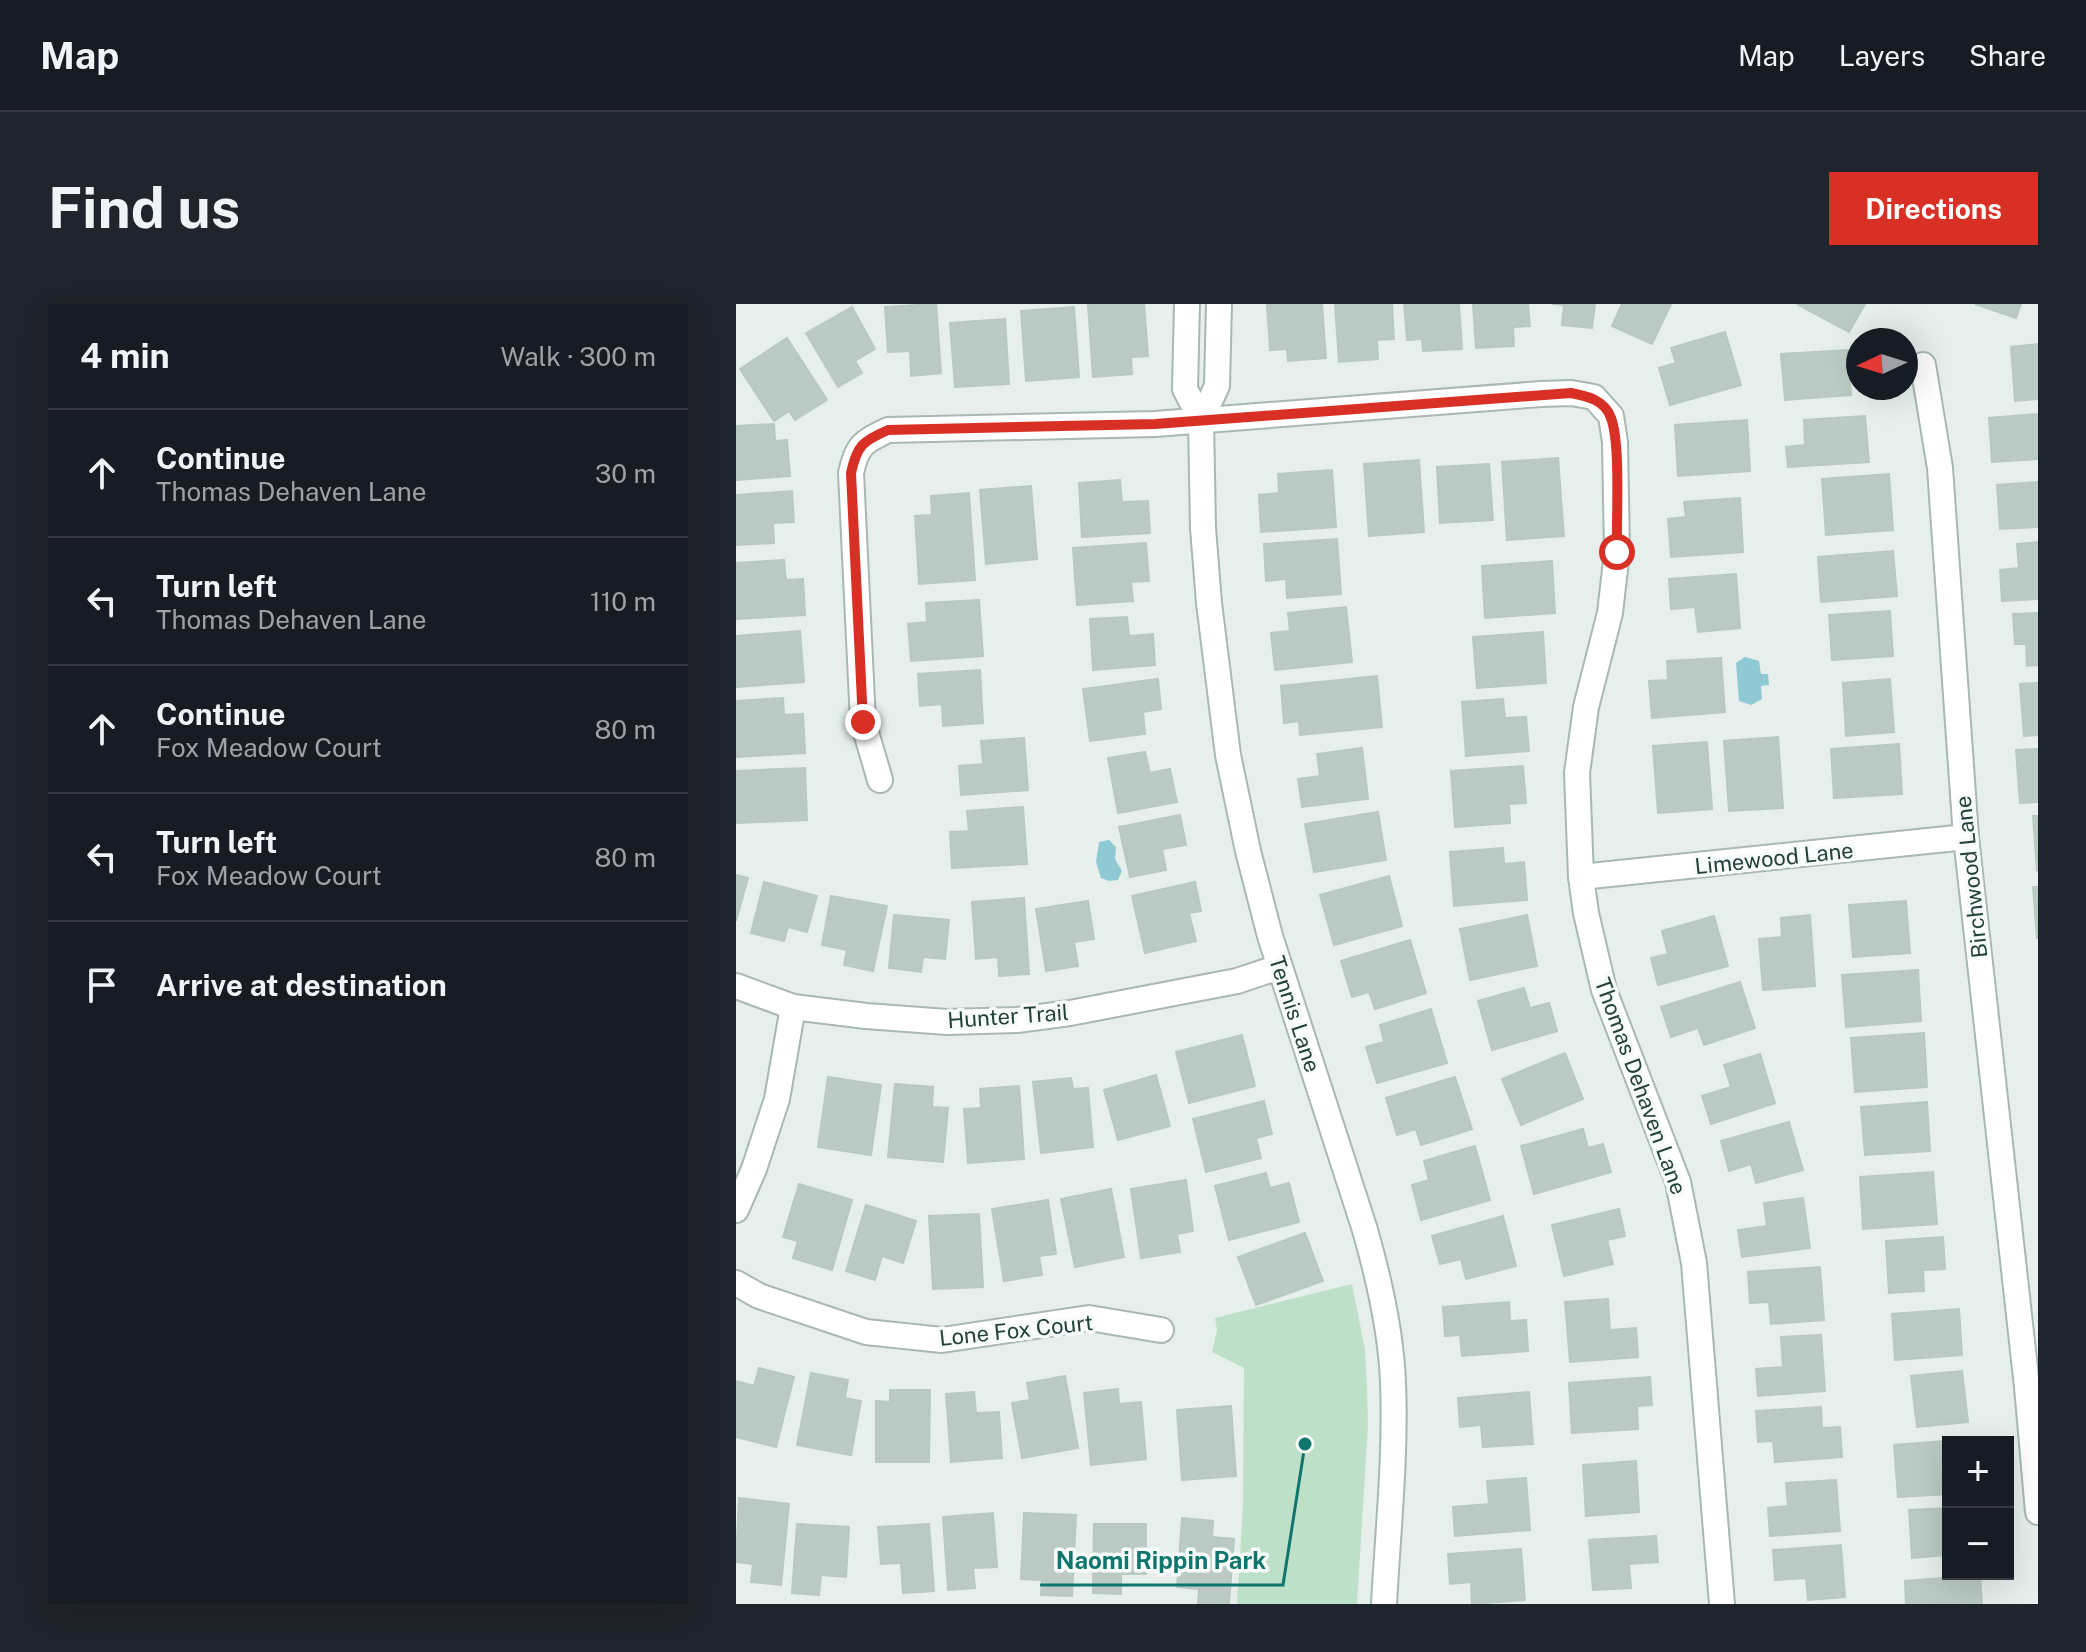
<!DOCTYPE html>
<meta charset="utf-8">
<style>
body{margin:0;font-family:"Public Sans",sans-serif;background:#20242c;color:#f1f3f6}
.controls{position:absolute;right:24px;bottom:24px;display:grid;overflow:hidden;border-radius:0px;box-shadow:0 8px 32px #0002}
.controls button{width:72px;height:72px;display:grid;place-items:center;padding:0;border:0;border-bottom:2px solid #363941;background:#171b24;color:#f1f3f6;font:40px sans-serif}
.compass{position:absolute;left:1110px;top:24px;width:72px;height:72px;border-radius:50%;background:#171b24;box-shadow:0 8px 32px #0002;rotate:266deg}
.stop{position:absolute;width:24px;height:24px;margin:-18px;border:6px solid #d93025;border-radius:50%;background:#fff}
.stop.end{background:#d93025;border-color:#fff;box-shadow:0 2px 8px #0008}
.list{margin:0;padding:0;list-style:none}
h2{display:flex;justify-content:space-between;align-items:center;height:104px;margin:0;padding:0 32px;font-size:34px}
h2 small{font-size:26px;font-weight:400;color:#9ea1a6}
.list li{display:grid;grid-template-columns:52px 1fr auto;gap:24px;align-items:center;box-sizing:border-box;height:128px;padding:0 32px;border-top:2px solid #363941}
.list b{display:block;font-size:30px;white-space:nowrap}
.list p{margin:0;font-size:26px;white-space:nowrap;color:#9ea1a6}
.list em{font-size:26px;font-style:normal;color:#9ea1a6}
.icon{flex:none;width:44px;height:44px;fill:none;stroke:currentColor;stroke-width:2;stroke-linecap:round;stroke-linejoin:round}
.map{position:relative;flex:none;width:1302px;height:1300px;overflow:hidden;border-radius:0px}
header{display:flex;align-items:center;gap:48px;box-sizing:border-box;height:112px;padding:0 40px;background:#171b24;border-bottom:2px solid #363941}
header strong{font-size:38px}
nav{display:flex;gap:44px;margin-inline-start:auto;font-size:28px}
.intro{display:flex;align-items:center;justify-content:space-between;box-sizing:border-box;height:192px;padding:0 48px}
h1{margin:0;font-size:56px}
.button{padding:20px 36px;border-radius:0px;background:#d93025;color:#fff;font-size:28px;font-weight:700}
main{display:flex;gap:48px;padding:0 48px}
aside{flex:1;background:#171b24;border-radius:0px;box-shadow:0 8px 32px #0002}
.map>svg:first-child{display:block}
.green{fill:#bfe0c8}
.water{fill:#8ec9d4}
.building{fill:#bbcac4;stroke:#b8c9c2;stroke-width:2}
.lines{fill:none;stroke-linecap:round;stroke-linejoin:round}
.minor-casing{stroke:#a8b8b2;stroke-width:28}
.minor{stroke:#fff;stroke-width:24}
.route{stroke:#d93025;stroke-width:10}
.labels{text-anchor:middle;stroke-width:7;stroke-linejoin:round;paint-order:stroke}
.street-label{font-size:22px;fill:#24423a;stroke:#f7fbf9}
.leader{fill:none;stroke:#0f766e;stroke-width:3}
.callout-dot{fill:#0f766e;stroke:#f7fbf9;stroke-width:3}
.callout-label{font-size:24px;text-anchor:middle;font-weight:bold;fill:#0f766e;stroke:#f7fbf9;stroke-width:7;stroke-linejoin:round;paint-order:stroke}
</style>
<header>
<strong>Map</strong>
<nav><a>Map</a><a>Layers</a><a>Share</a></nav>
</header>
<div class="intro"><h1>Find us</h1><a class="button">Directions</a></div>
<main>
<aside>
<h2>4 min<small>Walk · 300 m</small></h2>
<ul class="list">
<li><svg class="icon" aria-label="ahead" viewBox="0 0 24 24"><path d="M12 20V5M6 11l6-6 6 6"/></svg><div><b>Continue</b><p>Thomas Dehaven Lane</p></div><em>30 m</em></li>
<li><svg class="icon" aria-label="left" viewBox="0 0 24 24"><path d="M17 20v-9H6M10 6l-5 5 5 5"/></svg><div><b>Turn left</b><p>Thomas Dehaven Lane</p></div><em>110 m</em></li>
<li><svg class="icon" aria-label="ahead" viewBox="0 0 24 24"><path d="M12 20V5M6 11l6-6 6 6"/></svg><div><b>Continue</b><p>Fox Meadow Court</p></div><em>80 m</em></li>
<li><svg class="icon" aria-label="left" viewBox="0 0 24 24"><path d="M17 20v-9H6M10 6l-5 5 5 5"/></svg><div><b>Turn left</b><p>Fox Meadow Court</p></div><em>80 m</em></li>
<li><svg class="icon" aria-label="arrive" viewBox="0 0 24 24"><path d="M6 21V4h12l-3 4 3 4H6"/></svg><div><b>Arrive at destination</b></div></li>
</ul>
</aside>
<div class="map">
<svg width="1302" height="1300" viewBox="0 0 1302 1300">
<rect width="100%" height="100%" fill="#e6efeb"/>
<path class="green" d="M616 980 629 1046 631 1083 632 1121 621 1300H501L507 1202 508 1064 476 1048 481 1026 479 1014Z"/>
<g class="water">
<path d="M1009 353 1023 357 1025 370H1032L1033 381 1025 382 1026 395 1015 401 1003 397 1000 359Z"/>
<path d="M373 536 380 543 379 555 386 567 382 576 373 577 365 574 360 558 363 538Z"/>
</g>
<g class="building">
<path d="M200 0 205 69 175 72 174 47 152 48 149 3Z"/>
<path d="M408 0 412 52 395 53 396 70 357 73 352 1Z"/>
<path d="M531 0H586L590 54 552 57 551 45 534 46Z"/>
<path d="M599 0H656L658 35 641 36 642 55 603 58Z"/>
<path d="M668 0H723L726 45 687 47 686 35 671 36Z"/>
<path d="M737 0H792L794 22 777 23 778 42 740 44Z"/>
<path d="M816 0H859L856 24 826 21 828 1Z"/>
<path d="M886 0H935L916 40 876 22Z"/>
<path d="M1061 0H1129L1113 28Z"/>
<path d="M1239 0H1285L1280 14Z"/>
<path d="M116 3 139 45 119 57 126 69 102 83 70 29Z"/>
<path d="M338 3 343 73 290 77 285 7Z"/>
<path d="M269 15 273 80 219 83 214 19Z"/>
<path d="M989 28 1005 81 934 101 923 64 940 59 935 44Z"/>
<path d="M51 34 91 96 59 116 53 107 38 117 4 65Z"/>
<path d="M1302 40V95L1279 97 1275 43Z"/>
<path d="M1112 46 1115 91 1049 96 1045 50Z"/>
<path d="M1302 110V155L1256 158 1253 114Z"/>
<path d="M1129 112 1133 158 1052 163 1050 143 1069 141 1068 116Z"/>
<path d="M1011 116 1014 167 942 172 939 121Z"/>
<path d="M38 120 39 137 51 136 54 172 0 176V122Z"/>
<path d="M822 154 828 232 771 236 766 158Z"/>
<path d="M683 156 688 228 633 232 628 160Z"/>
<path d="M753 160 757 216 704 219 701 163Z"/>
<path d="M596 166 600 223 525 228 523 191 543 189 542 170Z"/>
<path d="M1153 170 1157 226 1090 231 1086 175Z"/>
<path d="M384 176 386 198 412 197 414 229 346 233 343 179Z"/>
<path d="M1302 178V223L1264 225 1261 181Z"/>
<path d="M295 182 301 255 250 260 244 186Z"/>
<path d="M56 187 58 218 37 219 38 239 0 241V191Z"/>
<path d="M233 189 239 276 183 280 179 212 196 211 195 192Z"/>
<path d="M1004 194 1007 248 935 253 932 215 950 213 948 198Z"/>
<path d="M601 235 605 290 551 294 550 275 530 277 528 240Z"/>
<path d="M1302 238V295L1266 297 1264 266 1283 264 1281 240Z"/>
<path d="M410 239 413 277 395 278 397 297 341 301 337 244Z"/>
<path d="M1157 247 1161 292 1085 298 1082 253Z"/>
<path d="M48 256 50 276 67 275 69 311 0 315V259Z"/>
<path d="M816 257 819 309 749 314 746 262Z"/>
<path d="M1000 270 1004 324 962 328 959 303 935 305 933 275Z"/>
<path d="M243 296 247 352 175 357 172 320 191 318 190 299Z"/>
<path d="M610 303 616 358 539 366 535 329 554 327 552 309Z"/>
<path d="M1154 307 1157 352 1096 356 1093 311Z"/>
<path d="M1302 309V361L1291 362 1290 340H1279L1277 310Z"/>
<path d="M391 313 393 332 417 330 419 361 357 366 354 315Z"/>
<path d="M64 327 68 378 0 383V332Z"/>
<path d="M807 328 810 379 741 384 737 333Z"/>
<path d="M985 354 989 408 916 414 913 377 932 376 931 357Z"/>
<path d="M244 366 247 419 207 422 206 400 184 402 182 370Z"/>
<path d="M641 372 646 423 564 431 563 417 548 419 545 382Z"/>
<path d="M422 375 425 405 407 408 409 430 354 437 347 385Z"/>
<path d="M1154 375 1158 428 1110 432 1107 379Z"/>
<path d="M1302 379V431L1288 432 1284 380Z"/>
<path d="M47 394 48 411 67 410 69 449 0 453V397Z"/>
<path d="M767 395 769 414 790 413 793 447 730 452 726 398Z"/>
<path d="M1042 433 1047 504 993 507 988 437Z"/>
<path d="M288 434 292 486 225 491 223 462 247 460 245 437Z"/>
<path d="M971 438 976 505 922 509 917 442Z"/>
<path d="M1163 440 1166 490 1098 494 1095 445Z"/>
<path d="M626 444 632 495 566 503 562 475 584 472 581 450Z"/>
<path d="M1302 445V498L1284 499 1280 446Z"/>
<path d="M409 448 414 469 434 465 441 498 382 509 372 454Z"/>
<path d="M787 462 790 499 773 500 774 519 719 523 715 467Z"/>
<path d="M69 464 71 516 0 519V467Z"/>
<path d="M287 503 291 560 216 564 214 528 233 527 231 507Z"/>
<path d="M642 508 650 556 578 568 569 520Z"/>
<path d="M444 511 450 541 426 545 430 566 394 573 383 523Z"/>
<path d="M1297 512H1302V565L1301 566Z"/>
<path d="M767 544 768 560 788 558 791 596 718 602 714 548Z"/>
<path d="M0 571 12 574 0 617Z"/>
<path d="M653 572 666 622 598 641 584 591Z"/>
<path d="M28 578 81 592 71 628 52 623 48 637 15 629Z"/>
<path d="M459 578 465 607 453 609 460 637 409 649 396 592Z"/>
<path d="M1297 583H1302V634H1301Z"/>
<path d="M95 592 151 602 137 667 108 661 111 646 86 641Z"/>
<path d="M288 594 293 670 263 672 262 653 240 655 236 598Z"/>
<path d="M352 597 358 635 338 638 342 662 310 667 300 605Z"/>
<path d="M1170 597 1174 649 1117 653 1113 601Z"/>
<path d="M158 611 213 616 209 655 187 653 185 668 153 664Z"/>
<path d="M791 611 801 662 734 676 724 625Z"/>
<path d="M1074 611 1079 682 1027 686 1023 635 1046 633 1045 614Z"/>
<path d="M978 612 992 662 922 681 915 654 932 650 926 627Z"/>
<path d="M674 636 690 689 639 705 633 688 616 693 605 657Z"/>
<path d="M1182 666 1185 717 1110 723 1106 671Z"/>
<path d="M1004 678 1019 724 968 741 962 724 935 733 925 703Z"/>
<path d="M788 684 794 704 813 699 821 727 756 746 742 697Z"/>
<path d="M695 705 711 759 641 779 630 743 648 738 644 721Z"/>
<path d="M1188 729 1191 783 1119 788 1115 734Z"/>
<path d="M506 731 519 782 453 799 440 748Z"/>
<path d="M829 749 847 795 785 821 766 775Z"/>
<path d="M1024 750 1039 799 975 820 966 792 995 783 988 761Z"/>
<path d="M420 771 434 822 382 836 368 786Z"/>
<path d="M92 773 145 781 135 851 82 843Z"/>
<path d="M719 773 736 825 685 841 680 825 661 831 650 794Z"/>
<path d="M335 774 337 785 352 784 357 843 305 849 297 778Z"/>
<path d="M159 780 197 783 196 803 212 804 207 858 152 853Z"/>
<path d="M283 782 288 855 232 859 228 805 245 804 244 785Z"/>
<path d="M528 797 536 830 520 834 525 854 470 868 457 815Z"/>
<path d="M1191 798 1194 847 1129 851 1125 803Z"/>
<path d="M1053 818 1067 866 1020 879 1015 860 993 867 985 837Z"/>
<path d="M847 825 852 844 867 840 875 868 798 890 785 842Z"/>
<path d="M739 842 754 896 685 916 676 881 693 876 688 857Z"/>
<path d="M1197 868 1201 920 1127 925 1124 873Z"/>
<path d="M530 869 534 884 553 879 563 918 493 936 479 882Z"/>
<path d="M450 876 457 927 441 930 444 948 405 954 395 885Z"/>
<path d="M63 880 116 896 96 966 57 954 62 937 47 933Z"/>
<path d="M375 885 388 953 339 963 325 895Z"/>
<path d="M1067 894 1074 944 1006 953 1002 926 1031 922 1028 899Z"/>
<path d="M312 896 320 950 303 952 306 971 268 977 256 905Z"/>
<path d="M130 901 180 917 167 959 146 952 139 976 110 967Z"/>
<path d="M883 905 889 932 871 936 877 960 828 972 816 921Z"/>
<path d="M243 910 247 983 197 985 193 912Z"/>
<path d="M767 912 780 962 730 975 725 955 704 960 696 932Z"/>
<path d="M569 929 587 977 520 1001 502 953Z"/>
<path d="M1207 933 1209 965 1187 966 1188 987 1153 989 1150 937Z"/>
<path d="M1084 963 1088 1016 1035 1020 1033 998 1014 999 1012 968Z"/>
<path d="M872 995 874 1026 900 1024 902 1053 834 1058 829 998Z"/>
<path d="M773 998 774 1017 790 1016 792 1047 726 1052 724 1031 709 1032 707 1003Z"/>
<path d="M1223 1005 1226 1051 1159 1056 1156 1010Z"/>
<path d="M1085 1031 1089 1087 1022 1092 1020 1065 1047 1063 1045 1033Z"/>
<path d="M23 1064 58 1073 40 1143 0 1133V1077L18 1082Z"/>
<path d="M1226 1067 1232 1118 1181 1123 1175 1072Z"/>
<path d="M75 1069 112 1076 109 1094 125 1097 115 1151 61 1141Z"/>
<path d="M329 1072 342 1144 286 1154 276 1099 294 1096 291 1079Z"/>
<path d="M914 1073 916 1101 901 1102 902 1125 836 1129 833 1079Z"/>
<path d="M382 1085 383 1100 405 1098 410 1155 355 1161 348 1089Z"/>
<path d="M154 1086H194L193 1158H140V1097L154 1098Z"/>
<path d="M238 1088 240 1109 263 1108 266 1154 215 1158 210 1090Z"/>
<path d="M793 1088 797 1140 747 1143 745 1121 724 1123 722 1094Z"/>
<path d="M495 1102 500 1172 446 1176 441 1106Z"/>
<path d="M1085 1103 1086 1124 1104 1123 1106 1153 1039 1158 1037 1137 1022 1138 1020 1107Z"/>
<path d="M1235 1135 1236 1138H1212V1190L1162 1193 1158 1141Z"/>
<path d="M900 1157 903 1208 850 1212 847 1161Z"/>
<path d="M790 1174 794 1226 719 1232 717 1203 753 1200 751 1177Z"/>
<path d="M1100 1176 1104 1227 1034 1232 1032 1204 1052 1202 1050 1179Z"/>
<path d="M3 1194 53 1200 45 1281 15 1278 17 1260 0 1258Z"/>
<path d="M1212 1204V1251L1176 1254 1173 1206Z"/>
<path d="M257 1209 261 1263 237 1264 239 1284 212 1286 207 1213Z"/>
<path d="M288 1209 340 1211 336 1292 305 1291 306 1276 285 1275Z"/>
<path d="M446 1214 477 1217 476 1233 498 1235 493 1300 462 1299 463 1285 441 1283Z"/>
<path d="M61 1220 113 1223 110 1273 85 1271 83 1291 56 1289Z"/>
<path d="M193 1220 198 1287 167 1289 165 1259 145 1260 142 1223Z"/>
<path d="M358 1220H410V1270H385V1290L357 1289Z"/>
<path d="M920 1232 922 1258 893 1260 895 1284 857 1286 853 1236Z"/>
<path d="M1105 1241 1109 1293 1072 1296 1070 1274 1039 1276 1037 1246Z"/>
<path d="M785 1245 789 1296 736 1300 735 1278 714 1280 712 1250Z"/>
<path d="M1244 1271 1246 1300H1170L1169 1277Z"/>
</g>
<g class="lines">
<defs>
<g id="minor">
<path d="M451 0 449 85 465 116 467 224 473 299 492 451 512 547 534 632 629 926C643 975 655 1026 657 1078 660 1151 652 1226 648 1300"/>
<path d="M1187 61 1204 164 1230 533 1291 1083 1302 1208"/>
<path d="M465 116 481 82 483 0"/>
<path d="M144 476 127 418 115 169C121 141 127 138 152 126L419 120 805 90 835 89 858 93 875 112 879 138 881 248 874 309 850 403 841 469 845 573 850 609 868 686 942 878 958 959 986 1300"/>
<path d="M845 573 1230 533"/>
<path d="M0 682 57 703 130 712 211 718 281 716 334 709 501 677 543 663"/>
<path d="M0 906 18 865 41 795 57 703"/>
<path d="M0 979 23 992 130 1028 206 1036 353 1014 425 1026"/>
</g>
</defs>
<use href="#minor" class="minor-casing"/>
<use href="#minor" class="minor"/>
</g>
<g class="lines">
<path class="route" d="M127 418 115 169C121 141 127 137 152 126L419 120 835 89C851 92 869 96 875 114 885 140 880 217 881 248"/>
</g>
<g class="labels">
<g class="street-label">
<text transform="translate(1038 554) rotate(-6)" y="8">Limewood Lane</text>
<text transform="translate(1235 573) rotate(-96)" y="8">Birchwood Lane</text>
<text transform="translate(559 710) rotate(72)" y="8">Tennis Lane</text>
<text transform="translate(272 712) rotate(-4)" y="8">Hunter Trail</text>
<text transform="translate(905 782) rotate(70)" y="8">Thomas Dehaven Lane</text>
<text transform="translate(280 1026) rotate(-6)" y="8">Lone Fox Court</text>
</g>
</g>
<path class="leader" d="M569 1140L547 1281H304"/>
<circle class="callout-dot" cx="569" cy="1140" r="8"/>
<g class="callout-label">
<text x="425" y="1265">Naomi Rippin Park</text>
</g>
</svg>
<div class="controls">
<button>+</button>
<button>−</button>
</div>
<svg class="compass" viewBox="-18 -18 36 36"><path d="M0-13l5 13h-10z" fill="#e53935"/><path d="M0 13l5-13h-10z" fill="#9ea1a6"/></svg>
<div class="stop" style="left:881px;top:248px"></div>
<div class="stop end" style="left:127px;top:418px"></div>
</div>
</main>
